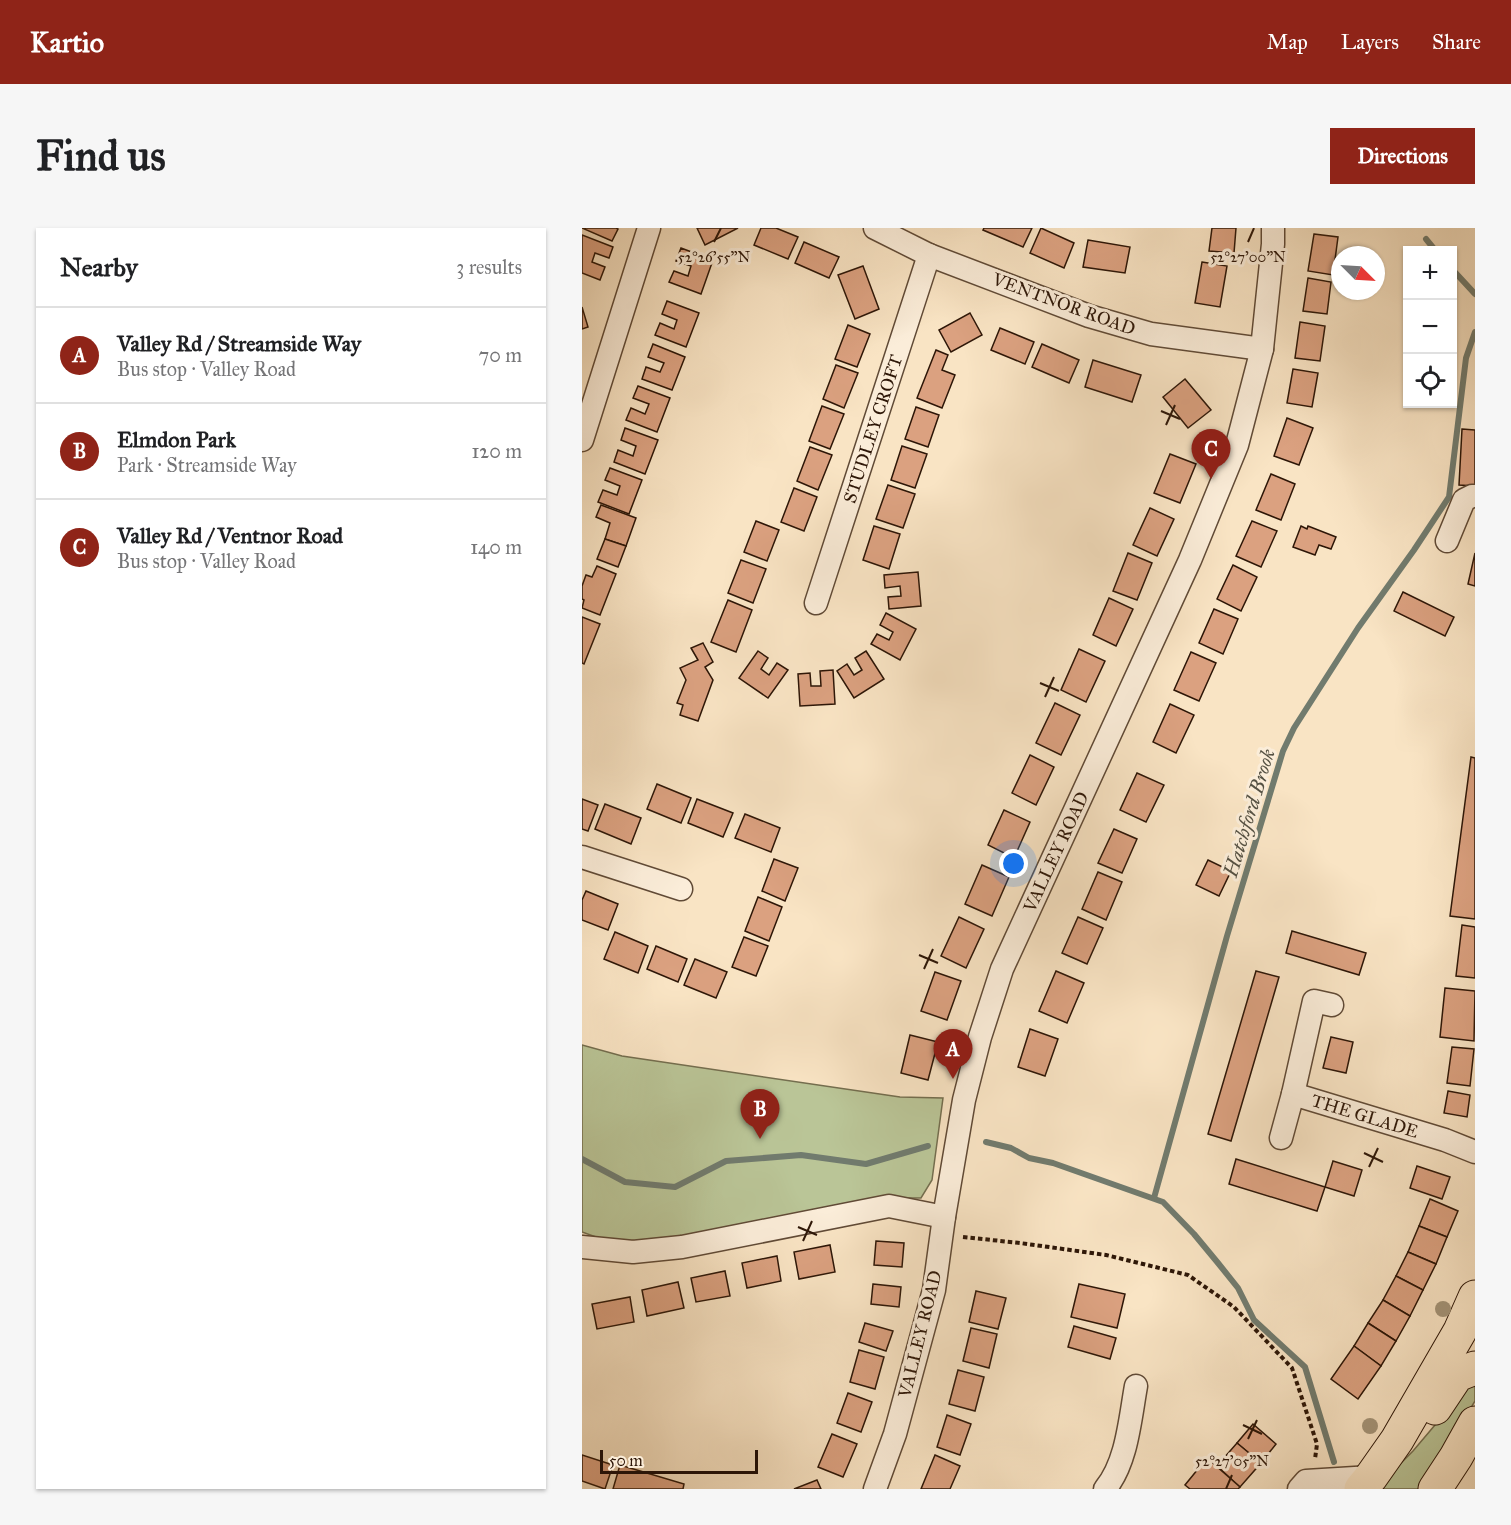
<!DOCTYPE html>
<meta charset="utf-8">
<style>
body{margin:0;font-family:"IM FELL Great Primer",serif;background:#f6f6f6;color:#202124}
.controls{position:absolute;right:18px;top:18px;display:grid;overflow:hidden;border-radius:0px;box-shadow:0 2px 4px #0004}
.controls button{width:54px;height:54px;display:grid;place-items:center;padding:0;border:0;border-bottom:2px solid #e0e0e0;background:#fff;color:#202124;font:30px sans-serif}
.compass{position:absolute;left:749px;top:18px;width:54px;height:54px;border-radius:50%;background:#fff;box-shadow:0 2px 4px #0004;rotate:114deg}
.scale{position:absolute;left:18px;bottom:15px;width:158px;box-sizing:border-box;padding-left:6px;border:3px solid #2d1607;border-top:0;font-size:16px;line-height:21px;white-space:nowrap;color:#2d1607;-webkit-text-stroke:4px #fbedd9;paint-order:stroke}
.you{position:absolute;left:432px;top:636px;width:21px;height:21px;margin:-15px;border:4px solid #fff;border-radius:50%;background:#1a73e8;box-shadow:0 0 0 9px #1a73e833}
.badge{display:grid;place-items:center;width:39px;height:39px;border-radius:50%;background:#8f2418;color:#fff;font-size:20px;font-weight:700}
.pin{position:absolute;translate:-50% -50px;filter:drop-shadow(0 2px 3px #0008)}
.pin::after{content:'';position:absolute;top:32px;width:21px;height:18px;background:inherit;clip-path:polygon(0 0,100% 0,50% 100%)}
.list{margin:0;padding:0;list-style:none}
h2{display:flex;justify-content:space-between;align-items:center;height:78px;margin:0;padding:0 24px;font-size:26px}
h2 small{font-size:20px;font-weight:400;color:#757577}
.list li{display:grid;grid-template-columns:39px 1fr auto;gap:18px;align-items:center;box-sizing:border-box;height:96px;padding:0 24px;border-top:2px solid #e0e0e0}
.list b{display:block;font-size:22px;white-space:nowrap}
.list p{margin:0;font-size:20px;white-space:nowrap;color:#757577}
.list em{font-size:20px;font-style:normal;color:#757577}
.icon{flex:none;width:33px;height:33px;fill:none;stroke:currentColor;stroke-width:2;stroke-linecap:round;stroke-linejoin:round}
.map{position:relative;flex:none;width:893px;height:1261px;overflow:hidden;border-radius:0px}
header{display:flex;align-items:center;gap:36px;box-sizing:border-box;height:84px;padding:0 30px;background:#8f2418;color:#fff}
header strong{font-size:28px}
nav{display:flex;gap:33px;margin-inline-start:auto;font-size:21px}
.intro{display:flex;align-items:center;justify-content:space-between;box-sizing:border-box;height:144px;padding:0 36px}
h1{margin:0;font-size:42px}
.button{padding:15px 27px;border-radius:0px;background:#8f2418;color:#fff;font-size:21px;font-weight:700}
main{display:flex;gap:36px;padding:0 36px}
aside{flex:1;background:#fff;border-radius:0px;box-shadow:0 2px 4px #0004}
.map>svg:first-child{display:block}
.green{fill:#bac597;stroke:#746e4f;stroke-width:1.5}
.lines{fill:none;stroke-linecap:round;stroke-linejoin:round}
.stream{stroke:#717b6e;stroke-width:6}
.building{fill:#dba180;stroke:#2d1607;stroke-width:1.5}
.minor-casing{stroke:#604a36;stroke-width:25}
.highway-casing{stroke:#2d1607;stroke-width:35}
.path{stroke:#2d1607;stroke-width:4;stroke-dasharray:4.5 3;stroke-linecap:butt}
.minor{stroke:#fbedd9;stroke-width:22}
.highway{stroke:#f9e4c4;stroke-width:33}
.tree{fill:#a49478}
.ticks{fill:none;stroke:#2d1607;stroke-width:2}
.labels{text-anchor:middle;stroke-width:6;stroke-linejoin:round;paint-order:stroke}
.street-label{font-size:18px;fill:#2d1607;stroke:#fbedd9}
.water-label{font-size:20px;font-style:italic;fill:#555143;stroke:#fbedd9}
.ticks-label{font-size:15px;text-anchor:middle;fill:#2d1607;stroke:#fbedd9;stroke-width:6;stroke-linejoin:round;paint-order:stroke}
</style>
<header>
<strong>Kartio</strong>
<nav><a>Map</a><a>Layers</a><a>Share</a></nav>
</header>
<div class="intro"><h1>Find us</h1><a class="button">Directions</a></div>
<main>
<aside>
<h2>Nearby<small>3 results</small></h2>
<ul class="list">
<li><span class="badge">A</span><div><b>Valley Rd / Streamside Way</b><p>Bus stop · Valley Road</p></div><em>70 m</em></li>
<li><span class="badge">B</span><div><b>Elmdon Park</b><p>Park · Streamside Way</p></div><em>120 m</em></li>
<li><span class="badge">C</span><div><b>Valley Rd / Ventnor Road</b><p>Bus stop · Valley Road</p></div><em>140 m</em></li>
</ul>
</aside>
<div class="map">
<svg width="893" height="1261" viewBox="0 0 893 1261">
<rect width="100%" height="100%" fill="#f9e4c4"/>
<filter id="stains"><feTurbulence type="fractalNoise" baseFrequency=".00333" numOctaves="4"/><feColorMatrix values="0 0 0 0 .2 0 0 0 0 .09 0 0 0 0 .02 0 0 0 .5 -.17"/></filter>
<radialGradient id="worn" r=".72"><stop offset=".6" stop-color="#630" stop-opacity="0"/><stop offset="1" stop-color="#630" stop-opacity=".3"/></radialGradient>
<g class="green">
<path d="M0 817 40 828 318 869 361 870 350 952 339 970H317L55 1018 25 1013 0 1004Z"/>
<path d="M893 1148V1173L862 1224 836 1261H795L808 1246 831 1223 853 1197 877 1160Z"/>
</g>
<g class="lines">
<g class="stream">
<path d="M844 11 853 22"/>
<path d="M870 41 893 66"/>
<path d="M404 914 429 920 447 930 471 935 581 974 612 1006 636 1035 656 1060 672 1092 723 1139 752 1234"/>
<path d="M0 931 43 954 93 959 144 933 219 927 284 936 346 918"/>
<path d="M572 970 645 708 701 523 712 500 776 400 832 322 867 269 884 130 893 104"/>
</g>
</g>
<g class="building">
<path d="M0 0H34L36 1 30 13Z"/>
<path d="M115 0H156L123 17Z"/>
<path d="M179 0H194L216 9 206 31 172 17Z"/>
<path d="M402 0H450L441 19 401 2Z"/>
<path d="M459 0 492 15 482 40 448 25Z"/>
<path d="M630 0H654L652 25 627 23Z"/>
<path d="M732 6 756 9 751 47 726 43Z"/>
<path d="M0 7 31 19 27 30 13 25 10 34 23 39 18 52 0 45Z"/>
<path d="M506 12 548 19 543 45 501 39Z"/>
<path d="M222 14 257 29 247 50 213 35Z"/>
<path d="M99 20 131 32 119 66 87 54 92 43 106 48 109 38 94 33Z"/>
<path d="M620 34 645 38 638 79 613 75Z"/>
<path d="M281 38 297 81 273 91 256 47Z"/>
<path d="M726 50 749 54 745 86 721 83Z"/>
<path d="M85 73 117 85 104 119 73 107 78 95 92 101 95 92 80 86Z"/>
<path d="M0 79 6 99 0 101Z"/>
<path d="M388 85 400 107 369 124 357 102Z"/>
<path d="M718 94 743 98 738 133 713 130Z"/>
<path d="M266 97 288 106 275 139 253 131Z"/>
<path d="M418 100 452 114 443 136 409 122Z"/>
<path d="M71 116 103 129 90 162 60 151 64 139 78 144 82 135 66 129Z"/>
<path d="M460 116 497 132 487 155 450 139Z"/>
<path d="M354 122 366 127 360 142 373 147 360 180 335 170Z"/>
<path d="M511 132 559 147 550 174 503 159Z"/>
<path d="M254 137 276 145 262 180 241 171Z"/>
<path d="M711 141 736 145 730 179 705 175Z"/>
<path d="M603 151 629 182 606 200 581 169Z"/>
<path d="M56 158 88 170 75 204 44 192 49 180 63 186 67 176 51 170Z"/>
<path d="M240 178 262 186 248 221 227 213Z"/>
<path d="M334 179 357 187 346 219 323 211Z"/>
<path d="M705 190 731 200 717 237 692 228Z"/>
<path d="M43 200 76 212 63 246 32 234 36 222 51 228 54 218 39 212Z"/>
<path d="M880 201 893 202V258L877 257Z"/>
<path d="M320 218 345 226 333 260 309 252Z"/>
<path d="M228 219 250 227 236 262 215 253Z"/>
<path d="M588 226 614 236 598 275 572 265Z"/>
<path d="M28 240 60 252 47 286 16 274 21 262 35 267 38 258 23 252Z"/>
<path d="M689 246 713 256 699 292 674 282Z"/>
<path d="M306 257 333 266 321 300 294 291Z"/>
<path d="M212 260 235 269 222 303 199 294Z"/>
<path d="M19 277 54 290 44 318 23 311 28 295 14 289Z"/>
<path d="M568 280 592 291 575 328 551 317Z"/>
<path d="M174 293 197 302 185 333 162 324Z"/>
<path d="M670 293 695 303 679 339 654 328Z"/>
<path d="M292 298 318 306 307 341 281 332Z"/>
<path d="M719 298 725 301 726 298 754 309 749 321 737 317 733 327 711 319Z"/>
<path d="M23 311 44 318 36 339 15 331Z"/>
<path d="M546 325 570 335 555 372 531 363Z"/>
<path d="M893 325V358L886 356Z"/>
<path d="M159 332 184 341 171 375 146 365Z"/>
<path d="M651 337 675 349 659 383 635 371Z"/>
<path d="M15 338 34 346 18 387 0 380 2 372 0 371V358L4 347 10 349Z"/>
<path d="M336 344 339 378 307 381 306 369 319 368 318 358 303 360 302 347Z"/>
<path d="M821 364 872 389 863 408 812 383Z"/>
<path d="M527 370 551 381 534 418 511 407Z"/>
<path d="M146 372 170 382 154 424 129 414Z"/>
<path d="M632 381 656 391 641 426 617 415Z"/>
<path d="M304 385 334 401 318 432 289 416 295 406 307 412 311 404 298 397Z"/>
<path d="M0 389 18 396 2 436 0 435Z"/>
<path d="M121 415 131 434 123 439 131 452 116 493 98 487 101 477 95 475 104 452 98 440 116 432 109 420Z"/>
<path d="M497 421 523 433 504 474 479 462Z"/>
<path d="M176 423 186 430 179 441 187 447 195 435 206 442 186 470 157 450Z"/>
<path d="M284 423 302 451 272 470 255 443 265 436 272 447 280 442 273 430Z"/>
<path d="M609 424 634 435 617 473 592 462Z"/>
<path d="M251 442 253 476 218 478 216 446 228 445 229 458H239L238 443Z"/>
<path d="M473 475 498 487 479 527 454 515Z"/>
<path d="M588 476 612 487 594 525 571 514Z"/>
<path d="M448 527 472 539 454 577 430 565Z"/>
<path d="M889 529 893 530V691L868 688Z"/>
<path d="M555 545 582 557 564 594 538 582Z"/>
<path d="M75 556 109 570 99 595 65 581Z"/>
<path d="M0 571 16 577 6 603 0 601Z"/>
<path d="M115 571 151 585 141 609 106 595Z"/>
<path d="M23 576 59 590 49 616 13 601Z"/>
<path d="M422 582 448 594 432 630 406 617Z"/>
<path d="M163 586 198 600 189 624 153 610Z"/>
<path d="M532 601 555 611 540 645 516 635Z"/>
<path d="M192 631 216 640 203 673 180 663Z"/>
<path d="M626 632 649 643 637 668 614 657Z"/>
<path d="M400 637 427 649 410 688 383 676Z"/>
<path d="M516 644 540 654 524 692 500 681Z"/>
<path d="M4 663 36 676 26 702 0 692V672Z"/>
<path d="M176 669 200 679 187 713 163 703Z"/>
<path d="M377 689 402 701 384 740 359 728Z"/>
<path d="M496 689 521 700 505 736 480 725Z"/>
<path d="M880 697 893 699V750L874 748Z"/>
<path d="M710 703 784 725 777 747 704 725Z"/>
<path d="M33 704 66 718 56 745 22 731Z"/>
<path d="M162 709 186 718 174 748 150 739Z"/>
<path d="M74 718 105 731 96 754 65 741Z"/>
<path d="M113 731 145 744 134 770 102 757Z"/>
<path d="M474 743 502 755 485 795 457 783Z"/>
<path d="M674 743 697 749 649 913 626 906Z"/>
<path d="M353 744 379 753 365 792 339 783Z"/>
<path d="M863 760 893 763 892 813 858 809Z"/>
<path d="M448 801 476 811 463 848 436 839Z"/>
<path d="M328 807 356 814 346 852 319 845Z"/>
<path d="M749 809 771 814 764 845 741 840Z"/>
<path d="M870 819 892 821 888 858 865 855Z"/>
<path d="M866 863 888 867 885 889 862 885Z"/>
<path d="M654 931 743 959 735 983 647 956Z"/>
<path d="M751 933 780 942 772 968 743 959Z"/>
<path d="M835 938 868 949 860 971 828 960Z"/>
<path d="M848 971 876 983 865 1009 837 998Z"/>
<path d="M837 998 865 1009 854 1036 826 1024Z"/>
<path d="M294 1013 322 1015 320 1039 292 1037Z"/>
<path d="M248 1017 253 1044 217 1051 212 1024Z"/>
<path d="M826 1024 854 1036 841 1062 814 1048Z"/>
<path d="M195 1028 199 1053 165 1060 160 1035Z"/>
<path d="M143 1043 148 1068 114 1074 109 1050Z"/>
<path d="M814 1048 841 1062 828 1088 801 1072Z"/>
<path d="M96 1054 102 1080 65 1088 60 1062Z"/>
<path d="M291 1056 319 1059 317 1079 289 1076Z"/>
<path d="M497 1056 543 1066 535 1100 489 1089Z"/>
<path d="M394 1063 424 1070 416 1101 387 1094Z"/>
<path d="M48 1069 52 1094 15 1101 10 1076Z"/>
<path d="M801 1072 828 1088 814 1113 786 1095Z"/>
<path d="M283 1095 311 1103 304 1123 277 1114Z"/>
<path d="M786 1095 814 1113 799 1138 772 1118Z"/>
<path d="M492 1098 534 1110 528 1131 486 1119Z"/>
<path d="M389 1100 415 1106 407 1140 381 1133Z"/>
<path d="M772 1118 799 1138 776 1171 749 1151Z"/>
<path d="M277 1122 302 1129 293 1161 268 1154Z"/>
<path d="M376 1142 402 1149 393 1183 367 1176Z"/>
<path d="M266 1165 290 1174 279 1204 255 1195Z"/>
<path d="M365 1187 389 1196 378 1227 355 1219Z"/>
<path d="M671 1196 694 1216 679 1235 655 1215Z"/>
<path d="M250 1206 275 1216 261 1249 236 1239Z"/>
<path d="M655 1215 679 1235 658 1259 635 1238Z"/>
<path d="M0 1227 31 1237 23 1261 0 1253Z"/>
<path d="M353 1227 378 1238 368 1261H339Z"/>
<path d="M625 1230 658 1259 656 1261H608L603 1257Z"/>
<path d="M38 1237 102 1256 101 1261H31Z"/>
<path d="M235 1252 239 1261H212Z"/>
</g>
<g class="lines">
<defs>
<g id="minor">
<path d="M293 0 347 27 507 88 569 106 680 121"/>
<path d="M0 212 67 0"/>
<path d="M865 313 882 272 890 268H893"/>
<path d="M234 375 347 27"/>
<path d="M0 629 99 661"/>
<path d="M750 777 732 773 711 866 863 912 893 924"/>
<path d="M699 910 711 866"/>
<path d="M0 1019 51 1024 100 1019 307 978 362 989"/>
<path d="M293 1261 313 1206 352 1062 362 989 382 872 398 809 420 741 608 332 655 217 680 121 691 16V0"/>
<path d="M523 1261C545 1235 548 1191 554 1158"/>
<path d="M717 1261 724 1253 789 1249"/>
</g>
<g id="highway">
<path d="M853 1180 875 1147 893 1140"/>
<path d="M779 1261 789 1249 815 1212 878 1103 893 1069"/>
<path d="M853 1261 874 1229 893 1195"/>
</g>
</defs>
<use href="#minor" class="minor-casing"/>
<use href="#highway" class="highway-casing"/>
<path class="path" d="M381 1009 438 1015 524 1027 606 1047 652 1079 710 1140 735 1216 733 1231"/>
<use href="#minor" class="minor"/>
<use href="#highway" class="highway"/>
</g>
<g class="tree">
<circle cx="861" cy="1081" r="8"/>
<circle cx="788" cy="1198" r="8"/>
</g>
<path class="ticks" d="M132 14 139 0M666 14 672 0M579 183 598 191M584 197 593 177M458 455 477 463M463 469 472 449M337 727 356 735M342 741 351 721M782 925 801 934M787 939 796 920M216 999 235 1007M221 1013 230 993M661 1197 680 1206M666 1211 675 1192M644 1261 650 1247"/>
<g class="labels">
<g class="street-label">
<text transform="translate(482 76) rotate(20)" y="6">VENTNOR ROAD</text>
<text transform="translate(291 201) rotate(-72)" y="6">STUDLEY CROFT</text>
<text transform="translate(474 624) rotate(-65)" y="6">VALLEY ROAD</text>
<text transform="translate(783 888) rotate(17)" y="6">THE GLADE</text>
<text transform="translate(338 1106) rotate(-76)" y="6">VALLEY ROAD</text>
</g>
<g class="water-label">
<text transform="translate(667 585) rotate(-73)" y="7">Hatchford Brook</text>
</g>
</g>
<g class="ticks-label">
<text x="666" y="34">52°27'00"N</text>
<text x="132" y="34">52°26'55"N</text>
<text x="650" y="1238">52°27'05"N</text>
</g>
<rect width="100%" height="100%" filter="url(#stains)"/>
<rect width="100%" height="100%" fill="url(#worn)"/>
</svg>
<div class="controls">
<button>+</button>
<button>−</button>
<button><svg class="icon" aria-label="locate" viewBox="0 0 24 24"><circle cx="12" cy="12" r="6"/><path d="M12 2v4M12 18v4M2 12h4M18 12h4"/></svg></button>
</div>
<svg class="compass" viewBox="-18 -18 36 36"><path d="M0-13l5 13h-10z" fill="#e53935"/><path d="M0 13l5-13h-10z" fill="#757577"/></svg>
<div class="scale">50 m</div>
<div class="you"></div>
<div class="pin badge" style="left:371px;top:851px">A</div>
<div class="pin badge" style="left:178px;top:911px">B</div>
<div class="pin badge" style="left:629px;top:251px">C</div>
</div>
</main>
